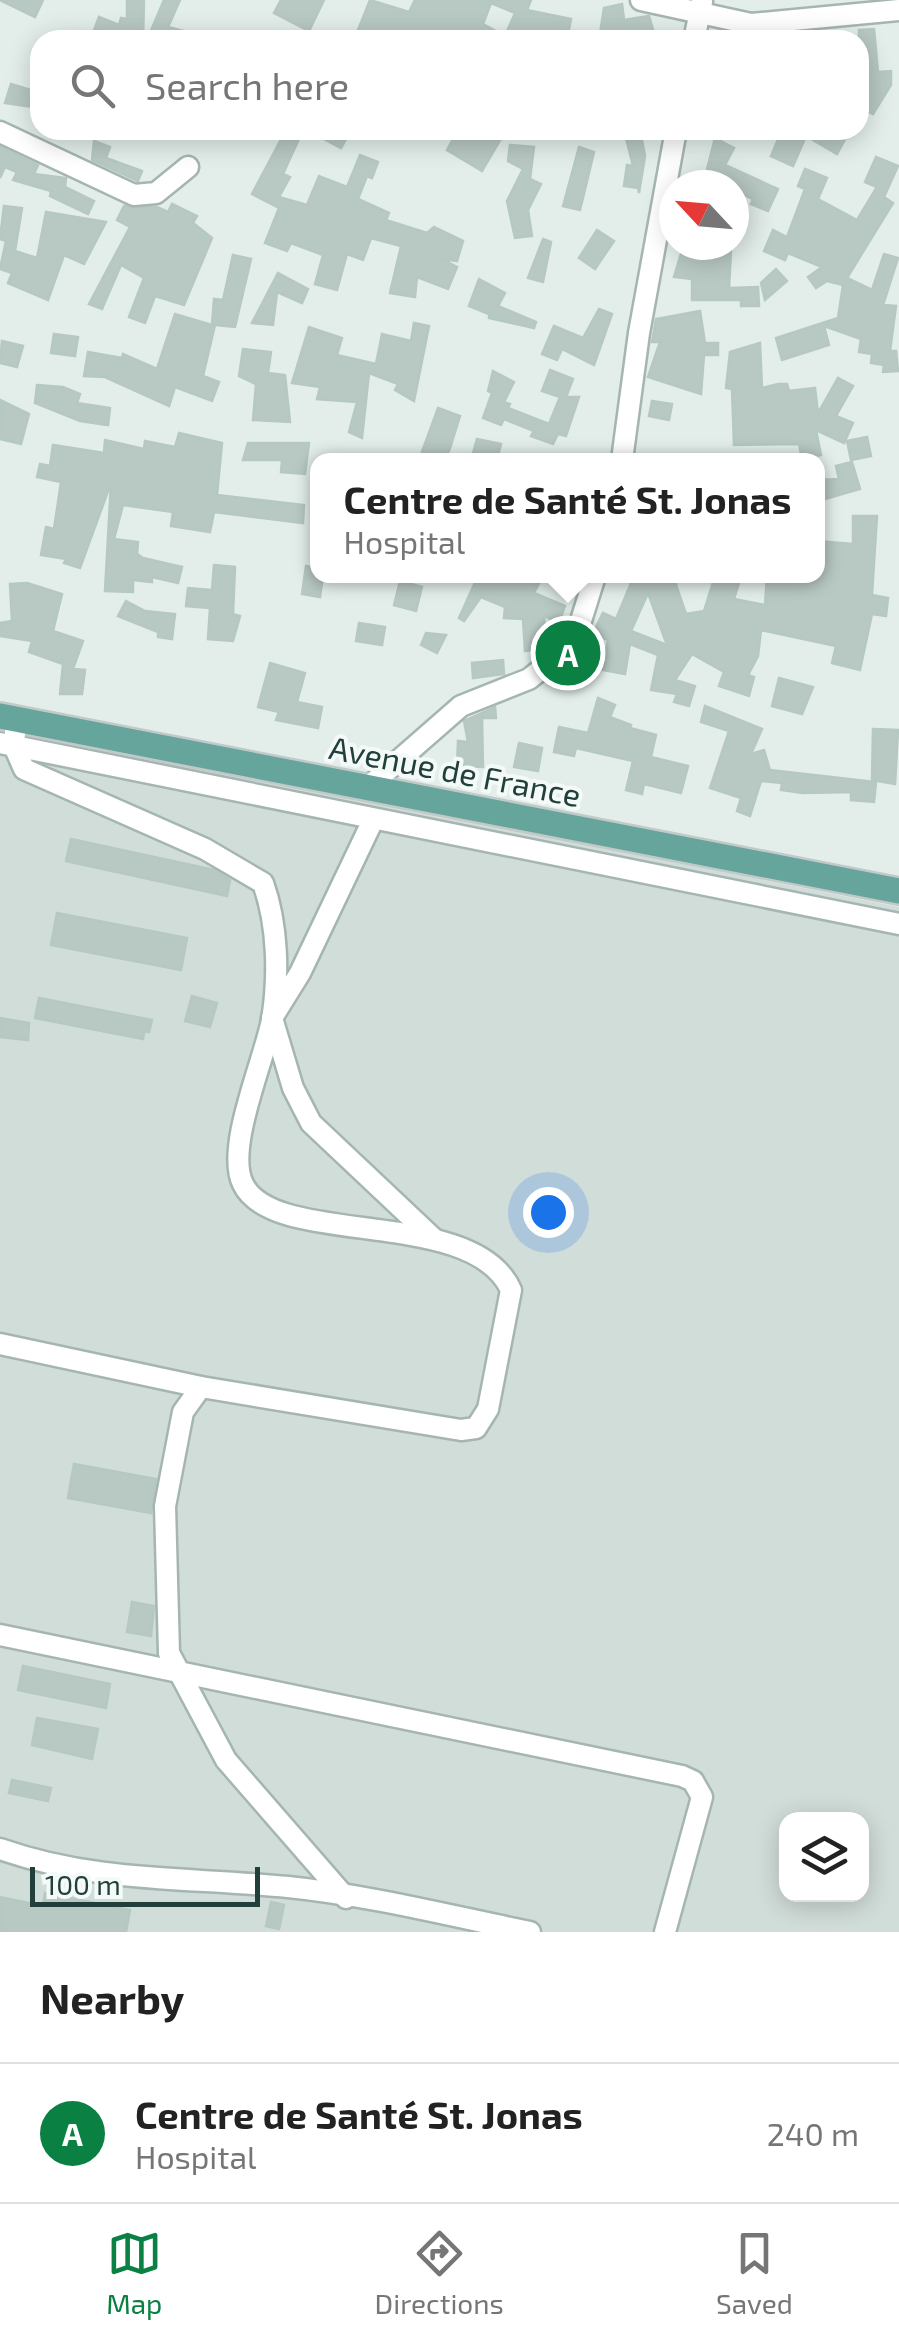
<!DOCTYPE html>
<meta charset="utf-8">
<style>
body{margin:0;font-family:"Exo 2",sans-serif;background:#f2f2f2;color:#222}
.controls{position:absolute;right:30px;bottom:30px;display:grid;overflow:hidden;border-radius:20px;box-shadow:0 5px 25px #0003}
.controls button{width:90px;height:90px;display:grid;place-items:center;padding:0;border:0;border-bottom:2px solid #e0e0e0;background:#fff;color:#222;font:50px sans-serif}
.compass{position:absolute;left:659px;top:170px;width:90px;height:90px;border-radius:50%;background:#fff;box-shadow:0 5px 25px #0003;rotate:296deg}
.scale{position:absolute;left:30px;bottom:25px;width:230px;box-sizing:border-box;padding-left:10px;border:5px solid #22403b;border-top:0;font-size:28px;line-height:35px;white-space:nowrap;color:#22403b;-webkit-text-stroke:8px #f4faf7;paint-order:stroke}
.you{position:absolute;left:548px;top:1212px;width:35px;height:35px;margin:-25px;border:8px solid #fff;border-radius:50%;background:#1a73e8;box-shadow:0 0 0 15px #1a73e833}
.badge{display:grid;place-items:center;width:65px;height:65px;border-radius:50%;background:#0b8043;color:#fff;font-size:32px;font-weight:700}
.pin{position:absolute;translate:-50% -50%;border:5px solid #fff;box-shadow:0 2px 10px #0006}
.popup{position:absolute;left:310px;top:453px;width:515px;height:130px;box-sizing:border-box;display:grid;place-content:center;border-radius:20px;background:#fff;filter:drop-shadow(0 2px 8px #0005);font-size:32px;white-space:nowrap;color:#767676}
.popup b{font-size:38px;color:#222}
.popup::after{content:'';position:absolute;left:50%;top:100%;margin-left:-20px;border:20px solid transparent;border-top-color:#fff}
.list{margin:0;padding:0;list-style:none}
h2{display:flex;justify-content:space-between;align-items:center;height:130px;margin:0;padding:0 40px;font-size:42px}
h2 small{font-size:32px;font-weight:400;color:#767676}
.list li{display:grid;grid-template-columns:65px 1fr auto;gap:30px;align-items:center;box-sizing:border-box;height:140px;padding:0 40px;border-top:2px solid #e0e0e0}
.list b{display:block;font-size:38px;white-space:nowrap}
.list p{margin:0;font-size:32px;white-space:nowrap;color:#767676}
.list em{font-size:32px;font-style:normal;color:#767676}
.icon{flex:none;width:55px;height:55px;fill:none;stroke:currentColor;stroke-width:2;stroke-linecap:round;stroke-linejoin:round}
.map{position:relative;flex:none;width:899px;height:1932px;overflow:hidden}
.search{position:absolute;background:#fff;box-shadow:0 5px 25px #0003;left:30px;right:30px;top:30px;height:110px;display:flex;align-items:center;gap:25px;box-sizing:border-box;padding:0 35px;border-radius:30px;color:#767676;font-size:38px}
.sheet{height:270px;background:#fff}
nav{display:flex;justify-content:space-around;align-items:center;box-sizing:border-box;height:140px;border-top:2px solid #e0e0e0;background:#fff;font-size:28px;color:#767676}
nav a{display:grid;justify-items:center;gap:5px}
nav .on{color:#0b8043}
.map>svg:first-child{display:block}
.built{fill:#d1ddd9;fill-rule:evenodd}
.building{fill:#b8c8c3;stroke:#b5c8c2;stroke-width:2.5;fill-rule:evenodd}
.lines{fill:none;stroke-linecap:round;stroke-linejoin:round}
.minor-casing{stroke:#a5b6b2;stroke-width:25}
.major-casing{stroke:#c1cac8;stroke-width:30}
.minor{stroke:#fff;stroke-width:20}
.major{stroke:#65a59b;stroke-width:25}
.labels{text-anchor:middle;stroke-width:8;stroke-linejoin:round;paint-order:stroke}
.street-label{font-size:32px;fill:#22403b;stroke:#f4faf7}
</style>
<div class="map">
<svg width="899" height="1932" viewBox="0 0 899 1932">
<rect width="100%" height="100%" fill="#e3eeea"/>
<path class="built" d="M0 728 899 907V1932H0ZM786 1820H862V1894H786Z"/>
<g class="building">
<path d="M0 0H43L35 17Z"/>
<path d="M127 0H144L143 40 92 36 99 17 119 25 121 18 127 19Z"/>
<path d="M164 0H180L168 27 203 36V40H147Z"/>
<path d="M281 0H324L309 31 274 13Z"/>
<path d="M370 0 409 12 415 0H531L527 10 571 19 567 40H354ZM491 3 515 13 505 36 483 24Z"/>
<path d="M622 4 624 20 649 16 656 40H599L604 8Z"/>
<path d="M874 29 878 72 891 71V85L873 114 859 107V30Z"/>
<path d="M11 84 40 93V108L5 103Z"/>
<path d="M286 130H303L283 174 290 177 279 197 307 205 319 176 347 187 360 155 378 162 372 178 367 176 358 199 389 213 386 220 427 233 434 227 463 241 457 261 442 259 457 267 448 289 417 277 415 297 390 293 401 246 371 238 363 260 347 254 337 290 315 284 323 255 291 243 287 251 265 243 279 208 252 194Z"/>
<path d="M307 130H351L341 148Z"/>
<path d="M458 130H506L482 171 447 150Z"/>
<path d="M790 130H850L837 154 806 136 793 166 771 156 779 137 785 140Z"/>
<path d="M641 135 645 156 639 193 638 188 624 186 627 165 633 166 626 138Z"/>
<path d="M715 138 734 148 725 165 778 189 768 211 751 204 753 199 734 190V185H703Z"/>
<path d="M94 141 110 147 106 158 142 171 138 181 92 160Z"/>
<path d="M510 145 534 147 530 179 541 184 528 210 532 236 515 238 507 201 523 169 508 161Z"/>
<path d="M0 147 38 165 34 174 66 178 65 187 94 201 88 214 50 196 51 191 13 180 17 172 5 167 0 178Z"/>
<path d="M579 147 594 152 580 210 563 206Z"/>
<path d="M876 157 898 166 884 197 893 203 847 278 872 290 884 254 898 258 883 305 896 306 890 351H896L898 371 883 372 884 365 871 363 872 354 859 352 861 339 824 326 829 345 782 360 776 338 838 318 843 285 827 281 816 288 808 277 822 267 788 253 785 260 764 251 773 230 787 237 805 189 798 186 805 169 827 178 818 199 857 220 877 187 865 182Z"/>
<path d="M172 204 197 216 193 223 212 238 184 305 155 296 145 323 129 317 144 278 121 265 102 309 89 304 130 227 117 220 124 206 157 207 168 212Z"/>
<path d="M4 206 22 208 15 251 37 258 46 212 106 222 84 264 64 255 48 300 8 283 12 273 0 269 6 241 0 239Z"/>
<path d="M597 230 614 241 595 269 579 258Z"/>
<path d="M543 239 551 242 543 282 528 278Z"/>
<path d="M715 245H728L731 251 729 288 758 287 759 306H741V300H692V279L674 277 683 247 715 249Z"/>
<path d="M233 255 251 259 235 327 215 325 203 376 219 382 212 401 175 387 169 406 105 377 84 376 88 352 122 358 123 354 157 369 175 314 212 325 214 299 223 300Z"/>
<path d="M776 269 787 281 765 300 761 283Z"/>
<path d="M278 273 308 289 302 303 277 292 273 325 252 323Z"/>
<path d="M479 279 505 293 498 306 536 322 534 328 489 318V314L469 306Z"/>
<path d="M599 309 612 314 594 365 562 349 557 360 542 354 554 326 583 338Z"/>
<path d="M700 311 705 343H718V355H704L701 394 648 377 660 342H652L656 319Z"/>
<path d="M414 323 429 326 414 401 395 390 398 384 369 373 362 438 349 432 357 402 317 399 320 387 292 383 309 327 342 338 337 355 376 364 382 334 411 341Z"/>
<path d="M54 334 78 337 75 356 51 353Z"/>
<path d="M2 341 23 346 17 367 0 363Z"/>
<path d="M760 343 762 388 778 384H787L789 391 815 388 818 413 838 378 853 386 836 416 853 423 844 443 816 430 821 455 802 459 799 444 734 445 732 389 726 388 730 352Z"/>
<path d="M243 349 271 352 268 373 285 375 290 422 253 420 256 384 239 376Z"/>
<path d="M550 370 573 379 566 397H579L566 436 558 434 553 444 531 436 534 431 504 419 501 425 483 418 492 393 488 391 493 371 514 382 504 402 510 404 508 408 549 424 560 397 542 391Z"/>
<path d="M37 385 63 387 80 394 77 403 110 408 108 425 80 421 35 403Z"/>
<path d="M0 400 29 414 21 444 0 439Z"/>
<path d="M652 401 672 404 669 420 649 416Z"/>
<path d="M438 408 460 416 450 448 445 460H419Z"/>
<path d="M179 433 222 443 217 495 304 505 303 523 214 512 210 532 171 526 173 512 123 505 114 539 138 542 137 554 143 558 182 567 178 583 152 577V582L133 580V592L105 591 111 483 80 568 64 563 66 559 41 555 46 527 54 529 61 482 37 477 40 464 50 466 53 445 104 453 105 440 144 449 145 441 175 447Z"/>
<path d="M867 437 871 456 851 460 847 441Z"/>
<path d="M477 439 501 444 497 460H471Z"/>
<path d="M248 443H309L305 474 281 472 282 460H243Z"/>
<path d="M852 462 860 489 818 501V480L839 479 836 466Z"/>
<path d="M853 516H877L872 595 888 598 886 616 872 614 860 670 832 663 836 646 761 630 758 656 748 675 754 677 749 696 719 686 724 672 692 654 675 680 695 686 689 706 674 702 677 694 651 690 658 655 630 644 625 674 603 670 608 640 593 633 603 613 616 619 634 576H673L686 614 704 611 715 576 739 583 734 599 765 605 767 576H818V541L853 544ZM648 593 667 645 631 631Z"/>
<path d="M214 565 235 567 233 614 240 616 233 641 208 639 210 608 186 606 188 588 212 590Z"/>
<path d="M306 566 318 568V576H323L320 597 302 594Z"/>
<path d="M478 576H543L534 593 565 606 559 622 544 616 546 648 525 651 523 619 504 618 505 607 481 597 464 621 459 618Z"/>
<path d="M400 581 422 587 416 611 394 605Z"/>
<path d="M27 583 62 594 53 631 83 641 73 669 85 670 82 694H60L63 664 29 652 32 641 0 636V623L12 621 10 584Z"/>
<path d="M126 601 145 611 175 614 172 639 158 637V632L118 616Z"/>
<path d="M359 623 385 627 382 645 356 641Z"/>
<path d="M426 633 446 635 437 653 421 645Z"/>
<path d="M503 660 504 674 473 678 472 663Z"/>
<path d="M270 663 305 673 297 702 322 707 318 728 276 720 279 712 258 707Z"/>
<path d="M779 678 813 687 802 714 772 706Z"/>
<path d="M598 698 615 705 610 717 631 725 630 728 656 735 651 757 688 766 681 793 644 784 642 794 626 790 633 761 576 748 574 756 554 752 559 727 588 733Z"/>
<path d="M705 706 762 729 751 754 764 750 770 770 876 782 874 802 851 800V792L803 793 781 790 782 783 761 781 750 816 737 811 741 798 710 788 729 731 701 722Z"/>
<path d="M495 707 496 718H482L483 767 457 766 458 741 468 742 464 721Z"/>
<path d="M873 729 898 730 895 784 872 780Z"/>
<path d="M519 743 542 748 538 771 514 767Z"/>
<path d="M71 839 214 870 230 880 227 896 66 861Z"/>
<path d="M57 913 187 938 181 970 51 945Z"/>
<path d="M192 996 217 1003 210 1027 185 1021Z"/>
<path d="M39 998 152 1020 149 1032H144L143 1039 35 1018Z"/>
<path d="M0 1018 29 1023 28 1040 0 1037Z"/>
<path d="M74 1464 156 1479 151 1513 68 1498Z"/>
<path d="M132 1602 154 1606 151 1636 127 1632Z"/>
<path d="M23 1666 110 1684 106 1708 18 1690Z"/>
<path d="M37 1718 98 1729 92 1759 32 1745Z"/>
<path d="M12 1780 51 1788 48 1801 9 1793Z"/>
<path d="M45 1893 130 1910 126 1932H0V1897L43 1906Z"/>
<path d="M271 1902 284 1905 279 1929 266 1926Z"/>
</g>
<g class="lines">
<defs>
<g id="minor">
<path d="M641 0 751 24 899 10"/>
<path d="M694 40 702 2"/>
<path d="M0 132 134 195 156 193 188 167"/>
<path d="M622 460 639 333 676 130"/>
<path d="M0 743 899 924"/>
<path d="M366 789 461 706 529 679 574 643 595 576"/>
<path d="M373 820 300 973 272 1018 293 1088 311 1123 434 1239"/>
<path d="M0 1344 201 1387 461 1430 476 1428 488 1409 511 1290C473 1205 274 1249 243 1184 225 1148 264 1061 272 1020 279 976 278 925 263 883L205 849 24 769 14 746 16 719"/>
<path d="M201 1387 183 1412 165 1506 169 1653 226 1760 346 1898"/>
<path d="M0 1635 682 1776 693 1781 702 1797 665 1932"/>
<path d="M0 1849C97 1883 188 1877 288 1887 368 1895 451 1916 530 1932"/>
</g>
<path id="major" d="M0 716 899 891"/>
</defs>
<use href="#minor" class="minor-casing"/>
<use href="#major" class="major-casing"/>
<use href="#minor" class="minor"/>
<use href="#major" class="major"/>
</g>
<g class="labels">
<g class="street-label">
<text transform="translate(455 772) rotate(11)" y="11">Avenue de France</text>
</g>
</g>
</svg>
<div class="controls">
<button><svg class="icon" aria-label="layers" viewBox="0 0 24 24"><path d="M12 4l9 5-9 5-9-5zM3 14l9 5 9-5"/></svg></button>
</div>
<svg class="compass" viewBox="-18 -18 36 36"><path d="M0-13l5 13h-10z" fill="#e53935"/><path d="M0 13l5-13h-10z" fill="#767676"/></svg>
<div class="scale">100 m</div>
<div class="you"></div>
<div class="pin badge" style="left:568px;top:653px">A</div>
<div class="popup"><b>Centre de Santé St. Jonas</b>Hospital</div>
<div class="search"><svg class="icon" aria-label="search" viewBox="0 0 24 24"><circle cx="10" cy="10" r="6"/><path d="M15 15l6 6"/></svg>Search here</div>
</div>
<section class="sheet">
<h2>Nearby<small></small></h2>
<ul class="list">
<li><span class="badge">A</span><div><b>Centre de Santé St. Jonas</b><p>Hospital</p></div><em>240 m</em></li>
</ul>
</section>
<nav>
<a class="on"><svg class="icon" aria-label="map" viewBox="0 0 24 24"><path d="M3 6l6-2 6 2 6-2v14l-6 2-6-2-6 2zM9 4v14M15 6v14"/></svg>Map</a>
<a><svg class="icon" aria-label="directions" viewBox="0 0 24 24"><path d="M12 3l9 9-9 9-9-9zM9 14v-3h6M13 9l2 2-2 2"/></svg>Directions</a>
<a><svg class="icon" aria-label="saved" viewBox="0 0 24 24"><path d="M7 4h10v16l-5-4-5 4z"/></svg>Saved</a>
</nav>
